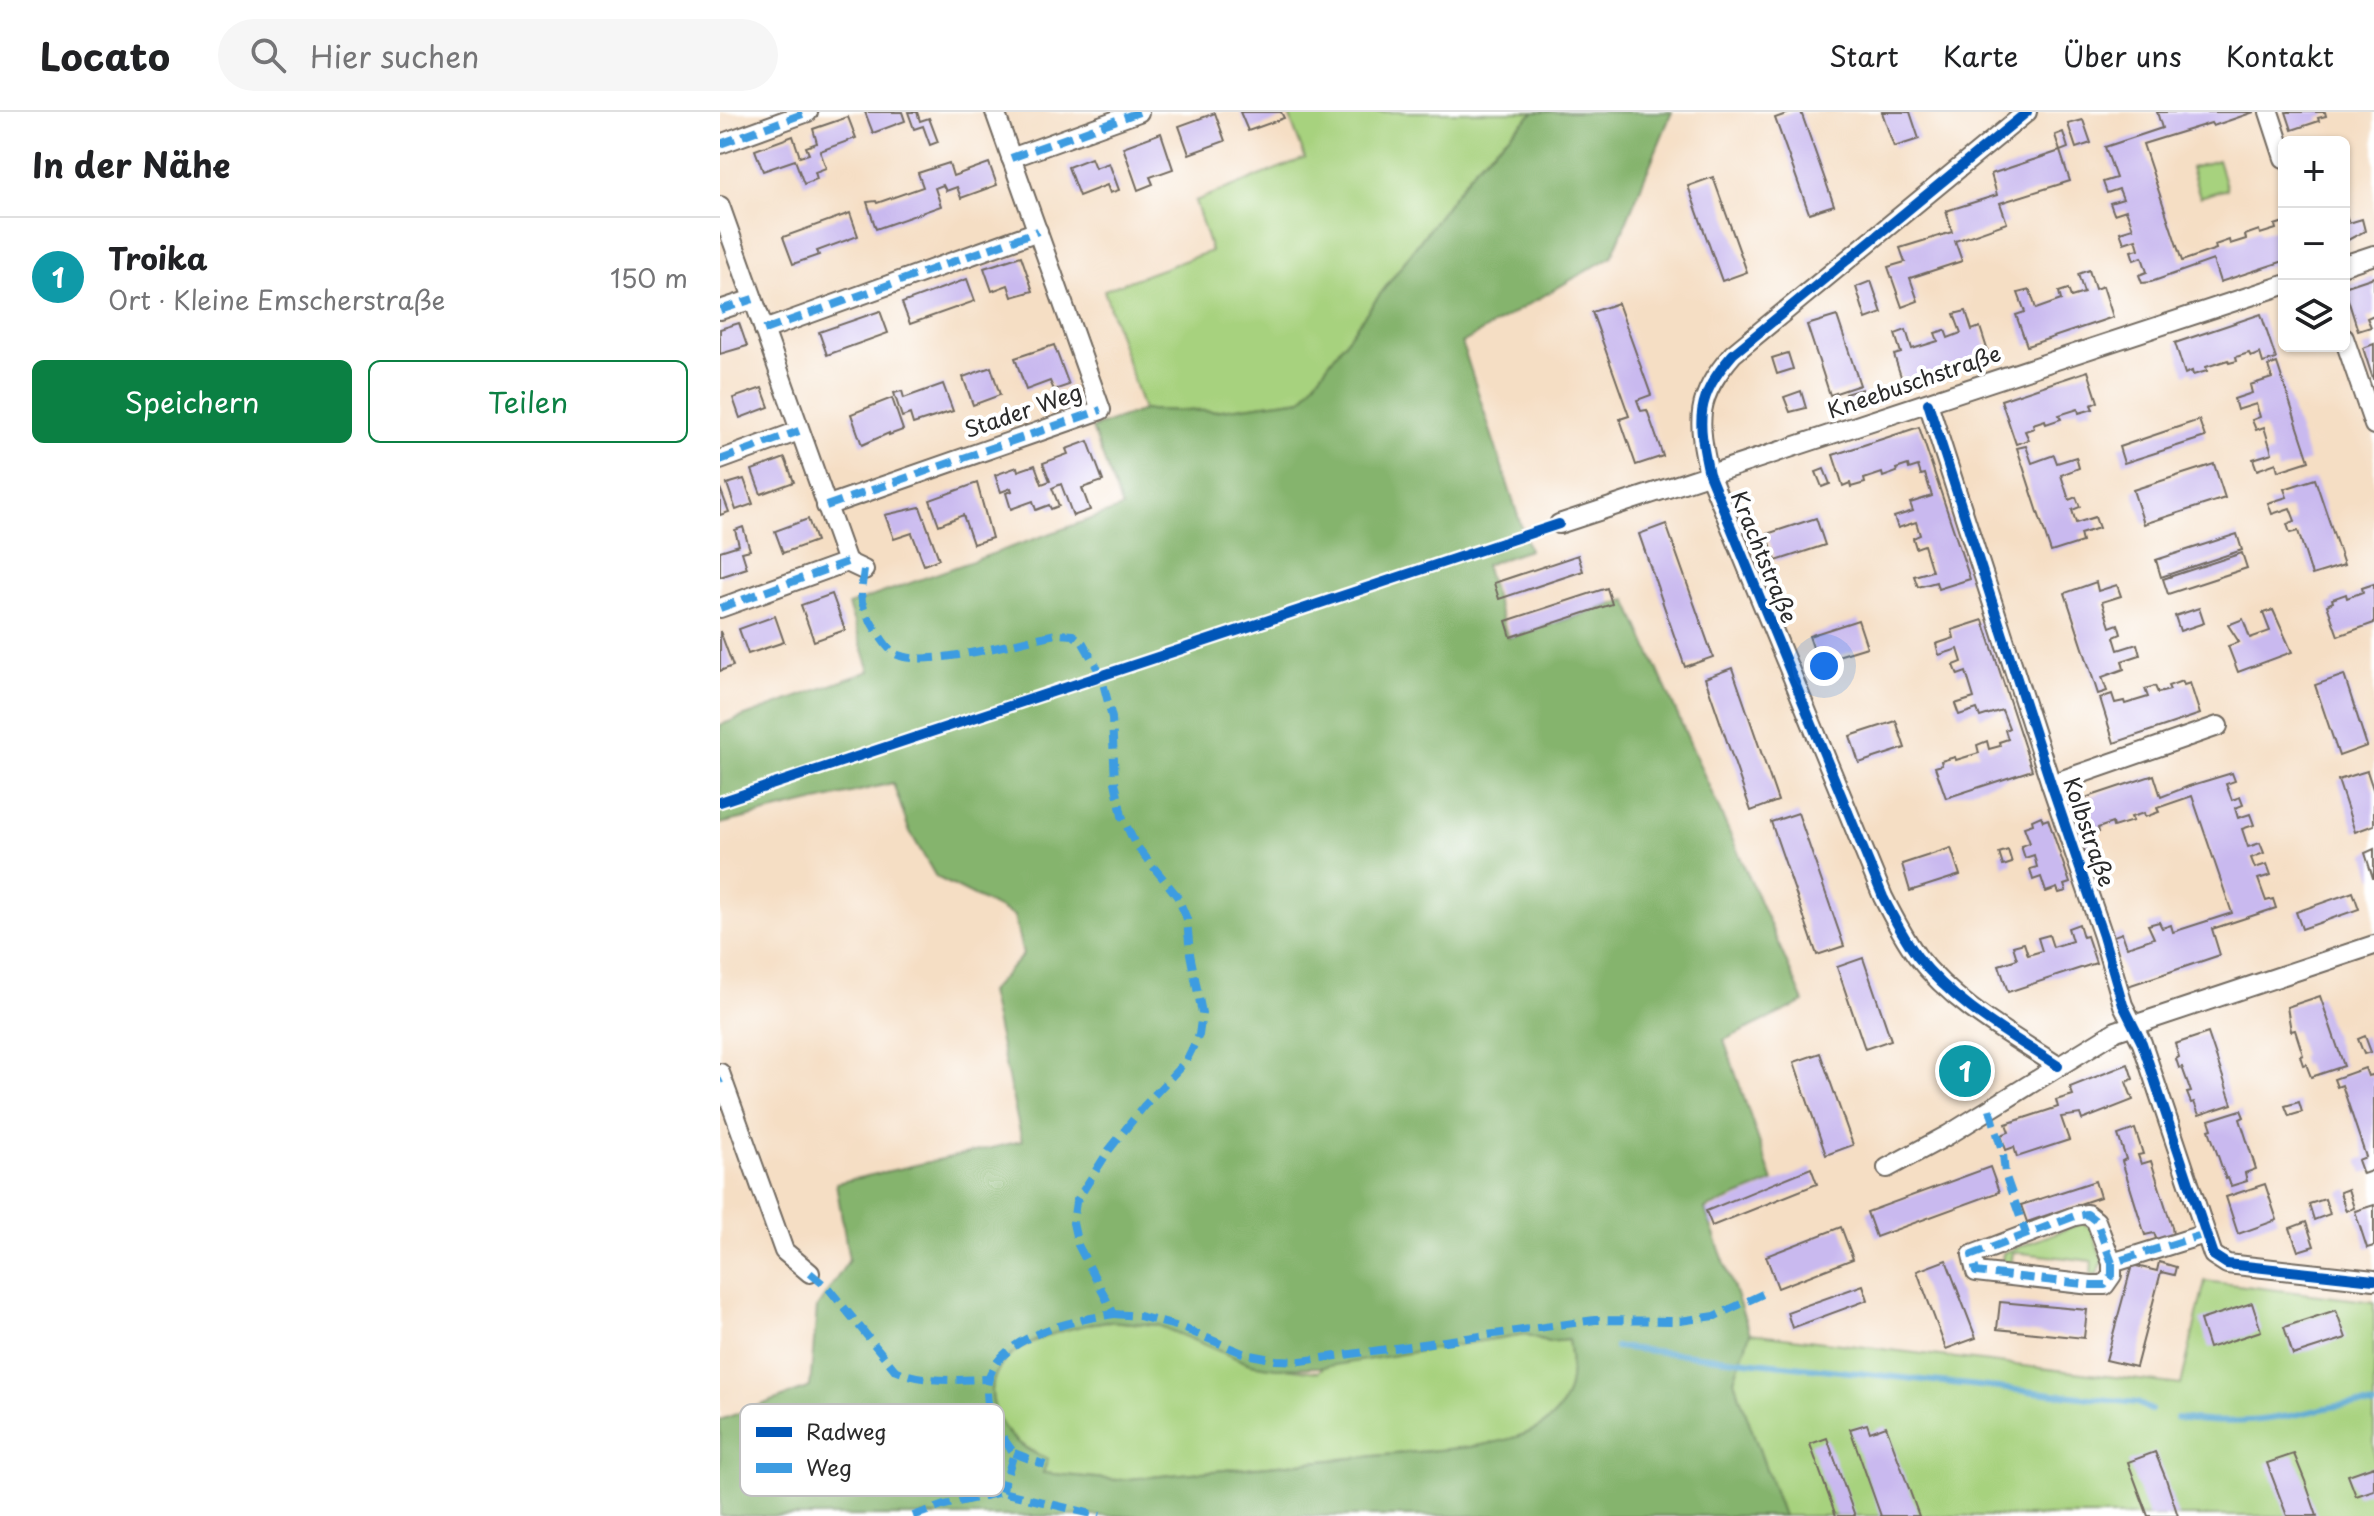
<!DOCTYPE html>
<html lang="de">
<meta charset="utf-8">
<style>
body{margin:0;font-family:"Playpen Sans",sans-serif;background:#f6f6f6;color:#202124}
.controls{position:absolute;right:24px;top:24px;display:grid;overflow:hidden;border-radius:12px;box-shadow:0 2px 6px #0004}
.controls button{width:72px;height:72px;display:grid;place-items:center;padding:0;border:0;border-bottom:2px solid #e0e0e0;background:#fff;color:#202124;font:40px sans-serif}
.you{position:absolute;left:1104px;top:554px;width:28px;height:28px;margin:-20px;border:6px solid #fff;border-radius:50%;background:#1a73e8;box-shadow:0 0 0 12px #1a73e833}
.badge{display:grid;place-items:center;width:52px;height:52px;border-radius:50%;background:#0b8043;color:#fff;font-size:26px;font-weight:700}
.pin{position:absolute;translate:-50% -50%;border:4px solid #fff;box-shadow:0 2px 8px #0006}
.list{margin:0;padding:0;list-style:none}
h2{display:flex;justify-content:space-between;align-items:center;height:104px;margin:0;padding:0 32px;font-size:34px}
h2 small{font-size:26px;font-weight:400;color:#757577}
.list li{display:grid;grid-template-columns:52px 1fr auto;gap:24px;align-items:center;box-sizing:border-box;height:120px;padding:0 32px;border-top:2px solid #e0e0e0}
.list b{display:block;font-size:30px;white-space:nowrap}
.list p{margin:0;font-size:26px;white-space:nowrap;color:#757577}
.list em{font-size:26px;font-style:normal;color:#757577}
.actions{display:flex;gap:16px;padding:24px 32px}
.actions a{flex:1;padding:18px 0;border:2px solid #0b8043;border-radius:12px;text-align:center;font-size:28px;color:#0b8043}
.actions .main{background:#0b8043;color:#fff}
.icon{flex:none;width:44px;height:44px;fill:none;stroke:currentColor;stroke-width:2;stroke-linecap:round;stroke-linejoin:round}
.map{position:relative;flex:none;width:1654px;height:1404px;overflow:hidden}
header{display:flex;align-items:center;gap:48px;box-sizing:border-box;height:112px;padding:0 40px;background:#fff;border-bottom:2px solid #e0e0e0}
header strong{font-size:38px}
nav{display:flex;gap:44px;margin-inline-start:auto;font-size:28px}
.search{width:560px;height:72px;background:#f6f6f6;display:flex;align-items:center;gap:20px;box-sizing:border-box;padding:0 28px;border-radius:44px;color:#757577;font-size:30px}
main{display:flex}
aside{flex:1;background:#fff}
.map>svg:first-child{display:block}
.green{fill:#a7d27e;stroke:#697e54;stroke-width:2}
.forest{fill:#85b46d;stroke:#58704c;stroke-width:2;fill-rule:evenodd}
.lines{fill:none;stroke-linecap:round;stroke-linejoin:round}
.stream{stroke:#53a4cd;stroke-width:6}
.building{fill:#c9b9ef}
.street-casing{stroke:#726a61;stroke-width:22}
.street{stroke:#fff;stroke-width:18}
.quiet{stroke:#3d9ce1;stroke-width:8;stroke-dasharray:16 8;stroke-linecap:butt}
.cycleway-casing{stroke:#fff;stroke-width:15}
.cycleway{stroke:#0057b8;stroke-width:10}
.labels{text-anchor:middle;stroke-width:8;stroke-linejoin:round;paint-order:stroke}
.street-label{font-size:22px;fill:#2b2b2b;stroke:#fff}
.key{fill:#fff;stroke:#bfbfbf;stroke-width:2}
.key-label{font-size:22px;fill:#2b2b2b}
</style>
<header>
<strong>Locato</strong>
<div class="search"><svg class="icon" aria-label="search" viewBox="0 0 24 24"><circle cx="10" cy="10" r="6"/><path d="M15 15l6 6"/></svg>Hier suchen</div>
<nav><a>Start</a><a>Karte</a><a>Über uns</a><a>Kontakt</a></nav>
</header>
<main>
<aside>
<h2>In der Nähe<small></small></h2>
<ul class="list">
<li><span class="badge" style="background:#0f9aa8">1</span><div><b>Troika</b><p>Ort · Kleine Emscherstraße</p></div><em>150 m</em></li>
</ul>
<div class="actions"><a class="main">Speichern</a><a>Teilen</a></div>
</aside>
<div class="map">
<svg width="1654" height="1404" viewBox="0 0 1654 1404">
<rect width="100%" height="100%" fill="#fff"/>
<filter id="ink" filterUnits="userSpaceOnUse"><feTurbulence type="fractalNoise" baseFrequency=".0125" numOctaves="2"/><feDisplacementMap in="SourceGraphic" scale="16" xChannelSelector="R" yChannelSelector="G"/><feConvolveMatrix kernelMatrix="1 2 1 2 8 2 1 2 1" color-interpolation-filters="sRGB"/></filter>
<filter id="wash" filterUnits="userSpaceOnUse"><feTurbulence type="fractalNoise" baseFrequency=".006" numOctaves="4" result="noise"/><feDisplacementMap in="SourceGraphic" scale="32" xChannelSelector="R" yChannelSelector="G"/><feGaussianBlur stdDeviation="1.8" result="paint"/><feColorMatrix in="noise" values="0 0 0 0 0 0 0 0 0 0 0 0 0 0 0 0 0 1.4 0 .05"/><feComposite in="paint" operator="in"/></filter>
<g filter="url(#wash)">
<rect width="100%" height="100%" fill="#f5dec4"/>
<g class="green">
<path d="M568 0H814L756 54 582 287 494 299 423 298 384 178 491 139 475 89 585 46Z"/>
<path d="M1498 48 1507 77 1480 85 1471 56Z"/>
<path d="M1362 1111 1371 1116 1383 1149 1377 1162 1371 1163 1372 1149 1293 1140 1291 1154 1282 1150 1283 1141Z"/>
<path d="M1485 1169 1654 1190V1404H1063L1014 1268 1030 1221 1461 1273Z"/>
<path d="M387 1209 438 1213 530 1252 598 1260 608 1251 806 1222 828 1230 849 1228C850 1244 853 1262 850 1279 840 1321 785 1329 750 1335L397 1368 323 1361 328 1347C306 1338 286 1325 277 1303 250 1237 340 1217 387 1209Z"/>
</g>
<path class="forest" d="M814 0H952L892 144 742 231 809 438 765 453 788 526 907 488 1084 890 1004 928 1053 1070 985 1097 1030 1221 1014 1268 1063 1404H0V1308L90 1275 97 1195 129 1148 116 1071 302 1029 269 880 303 843 294 804 216 765 189 718 173 671 0 712V613L150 559 128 493 402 396 372 316 423 298 494 299 582 287 756 54ZM387 1209 438 1213 530 1252 556 1256 603 1255 805 1222 828 1230 848 1228C862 1308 819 1324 750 1335L397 1368 323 1361 328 1347C306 1339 286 1325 277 1303 250 1237 340 1217 387 1209Z"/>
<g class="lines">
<g class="stream">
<path d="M896 1235 1417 1291 1431 1298"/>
<path d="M1457 1306C1492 1311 1528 1311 1562 1305 1597 1300 1618 1289 1654 1294"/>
</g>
</g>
<g id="blocks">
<g class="building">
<path d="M145 0H182L185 9 153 21Z"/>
<path d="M188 0H197L200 9 209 6 218 30 210 33 203 14 194 17Z"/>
<path d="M520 0H561L564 6 528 19Z"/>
<path d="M1072 0H1081L1114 93 1089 101 1055 6Z"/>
<path d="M1162 0H1190L1199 27 1174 35Z"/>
<path d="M1437 0H1534L1493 14 1491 11 1423 32 1462 149 1496 137 1495 133 1509 128 1510 132 1526 127 1525 123 1539 118 1540 122 1556 117 1555 113 1564 110V149L1500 170 1493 148 1431 170 1422 171 1419 163 1427 160 1422 145 1414 148 1411 139 1419 137 1416 127 1404 131 1400 120 1413 116 1406 98 1394 102 1390 91 1403 87 1399 77 1387 81 1383 70 1396 66 1385 35 1442 16Z"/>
<path d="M1566 0H1605L1606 4 1598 6 1599 9 1572 18Z"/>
<path d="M495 1 505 29 469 42 459 14Z"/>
<path d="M128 5 136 26 100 39 106 56 95 60 97 67 84 72 75 48 43 59 35 38 73 24 80 45 89 42 86 35 97 31 93 17Z"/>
<path d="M1363 8 1371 31 1356 36 1348 12Z"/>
<path d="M1343 20 1348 36 1340 39 1350 69 1280 91 1287 111 1235 129 1242 149 1190 166 1198 189 1182 195 1168 155 1185 150 1180 136 1232 120 1226 99 1277 83 1271 62 1340 39 1335 23Z"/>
<path d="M441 21 453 57 430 65 433 72 418 78 403 35Z"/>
<path d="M371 46 375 56 389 51 399 78 390 81 387 73 359 84 348 55Z"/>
<path d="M229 51 233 64 269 51 277 73 241 86 237 75 226 79 223 73 215 76 221 94 156 117 147 90 156 89 157 91 203 75 198 61Z"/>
<path d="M993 65 1027 160 1002 169 968 74Z"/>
<path d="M1624 97 1629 111 1642 107 1645 119 1624 130Z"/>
<path d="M130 101 138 124 97 139 99 143 73 152 63 125Z"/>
<path d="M301 144 313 179 292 185 288 173 272 179 264 156Z"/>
<path d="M1369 158 1375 177 1383 174 1393 205 1307 234 1296 203 1305 200 1298 181 1310 178 1316 197 1341 188 1339 180 1348 177 1351 185 1364 181 1358 162Z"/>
<path d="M1654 165V203L1647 206 1651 215 1638 219 1624 175Z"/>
<path d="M247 167 255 189 190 212 182 191Z"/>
<path d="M1151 169 1162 201 1146 207 1136 175Z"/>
<path d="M898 191 931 283 917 288 921 299 927 298 943 344 916 353 900 307 909 304 872 200Z"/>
<path d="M160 199 168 221 107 243 99 220Z"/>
<path d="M1246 199 1252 218 1260 215 1270 246 1184 274 1174 243 1181 241 1175 222 1186 218 1192 237 1218 229 1215 221 1225 218 1228 226 1241 221 1234 202Z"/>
<path d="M1541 202 1556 247 1543 251 1540 241 1531 245 1529 241 1516 245 1517 249 1509 251 1508 248 1486 255 1487 259 1473 263 1472 259 1465 262 1455 231Z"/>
<path d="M1117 204 1140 273 1110 283 1087 213Z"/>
<path d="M19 211 27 234 0 242V217Z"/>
<path d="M1654 232V267H1653L1643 236Z"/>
<path d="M334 233 349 273 334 278 330 269 306 278 295 246Z"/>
<path d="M1068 241 1073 257 1057 262 1052 246Z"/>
<path d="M1557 251 1589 349 1558 359 1556 351 1537 358 1533 347 1552 341 1544 315 1536 318 1532 308 1540 305 1536 292 1517 298 1514 287 1532 281 1530 273 1552 266 1548 254Z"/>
<path d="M271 255 280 283 253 293 243 265Z"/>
<path d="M1368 259 1378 290 1371 293 1373 297 1359 301 1358 297 1339 303 1341 307 1326 312 1325 308 1313 312 1314 316 1305 319 1309 328 1296 332 1281 288Z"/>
<path d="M223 272 233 299 193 312 190 302 182 305 174 281 182 279 184 286Z"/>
<path d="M42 276 49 295 20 306 13 286Z"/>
<path d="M1142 277 1145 287 1128 292 1125 282Z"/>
<path d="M1081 279 1086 296 1070 300 1064 285Z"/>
<path d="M172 286 183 318 169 323V321L142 333 131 302Z"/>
<path d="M1479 308 1485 325 1404 351 1399 335Z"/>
<path d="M1199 315 1250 467 1218 477 1216 470 1198 475 1194 464 1212 459 1204 433 1196 436 1193 426 1200 423 1196 410 1178 416 1174 405 1193 399 1190 391 1212 384 1205 362 1201 363 1198 354 1189 357 1188 353 1176 357 1177 360 1163 365 1162 361 1144 367 1145 371 1131 375 1130 371 1123 374 1113 343Z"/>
<path d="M368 329 383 369 362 376 370 398 353 404 341 372 332 376 339 394 331 397 329 393 316 398 313 389 291 397 286 381 292 379 291 376 281 380 275 363 297 355 298 359 315 353 322 372 330 369 323 351 348 342 346 337Z"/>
<path d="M1306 334 1312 351 1334 343 1337 351 1356 345 1359 356 1341 363 1349 388 1356 385 1360 395 1352 398 1356 411 1375 405 1379 416 1360 422 1362 430 1331 440 1297 336Z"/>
<path d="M65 346 74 370 41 382 32 358Z"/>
<path d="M1494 352 1505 386 1424 412 1413 378Z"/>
<path d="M1104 357 1110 372 1102 375 1096 360Z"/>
<path d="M24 367 33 392 16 398 7 372Z"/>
<path d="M1595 367 1624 453 1592 463 1578 419 1570 421 1567 412 1575 409 1570 396 1552 402 1548 391 1567 385 1564 377Z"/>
<path d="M257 371 272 426 253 432 243 403 219 413 210 388Z"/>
<path d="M0 376 9 400 0 403Z"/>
<path d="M200 395 219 447 204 453 192 421 174 427 165 403Z"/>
<path d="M1096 406 1105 433 1056 449 1047 422Z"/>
<path d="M88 407 96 429 63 441 55 419Z"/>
<path d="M946 412 993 545 965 555 919 422Z"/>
<path d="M23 415 30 438 22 440 27 456 0 465V439L19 433 15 418Z"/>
<path d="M1517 422 1522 438 1441 465 1436 448Z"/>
<path d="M1522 441 1527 456 1448 482 1443 467Z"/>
<path d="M858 443 863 459 779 487 774 471Z"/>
<path d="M1376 470 1378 479 1397 473 1401 484 1382 490 1390 515 1398 512 1401 522 1394 525 1398 538 1417 532 1420 543 1402 549 1404 557 1382 565 1387 579 1378 582 1345 481Z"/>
<path d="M1654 472V511L1618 524 1607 493 1613 490 1612 487 1626 482 1627 486 1643 480 1642 476Z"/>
<path d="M887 476 892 492 791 525 786 509Z"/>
<path d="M112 482 125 518 94 529 81 493Z"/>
<path d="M1479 496 1484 511 1460 519 1455 504Z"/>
<path d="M1553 498 1572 540 1518 560 1508 534 1519 530 1508 513 1523 507 1530 526 1550 519 1543 501Z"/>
<path d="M55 504 64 530 28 542 19 517Z"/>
<path d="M1138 508 1147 535 1098 550 1089 524Z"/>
<path d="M1263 508 1312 658 1226 686 1215 655 1222 653 1221 649 1235 645 1236 648 1259 641 1257 633 1267 629 1269 637 1280 634 1279 630 1288 627 1285 618 1289 616 1282 598 1260 605 1257 597 1239 603 1235 592 1254 586 1246 560 1238 563 1234 553 1242 550 1238 537 1219 543 1216 532 1234 526 1232 518Z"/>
<path d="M0 519 13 554 0 559Z"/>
<path d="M1012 556 1058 689 1031 699 985 566Z"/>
<path d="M1624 563 1647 634 1619 644 1595 573Z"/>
<path d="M1462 569 1464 573 1470 571 1480 602 1394 631 1380 586 1392 582 1395 591 1404 589 1405 592 1428 585 1425 577 1435 574 1438 581 1450 578 1448 574Z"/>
<path d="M1176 609 1185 636 1139 651 1130 624Z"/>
<path d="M1647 659 1654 680V713L1635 720 1618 668Z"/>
<path d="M1512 661 1515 669 1506 672 1512 688 1520 685 1523 693 1515 696 1518 706 1530 702 1534 713 1522 717 1528 735 1540 731 1544 741 1531 746 1535 756 1547 752 1551 763 1538 767 1546 789 1553 787 1556 796 1492 817 1500 843 1408 874 1391 825 1402 821 1407 835 1434 826 1428 813 1439 810 1442 816 1451 813 1453 820 1512 801 1472 684 1437 696 1439 700 1425 705 1424 701 1411 705 1413 709 1393 715 1392 711 1378 716 1379 720 1367 724 1370 733 1362 736 1347 692 1434 663 1441 685 1469 674Z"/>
<path d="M1078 701 1124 834 1097 843 1051 710Z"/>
<path d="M1321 704 1323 709 1328 707 1350 771 1344 773 1346 779 1339 781 1337 776 1326 780 1321 765 1313 768 1310 757 1317 755 1314 743 1305 746 1301 734 1310 731 1304 715 1313 712 1312 708Z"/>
<path d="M1231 736 1240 763 1190 779 1182 752Z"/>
<path d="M1654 737V766H1653L1645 741Z"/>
<path d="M1288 738 1292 751 1283 754 1279 741Z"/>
<path d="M1633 780 1639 797 1582 817 1576 800Z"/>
<path d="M1359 812 1363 825 1367 824 1376 851 1288 880 1279 853 1297 847 1293 834 1304 831 1308 843 1322 839 1318 826 1329 823 1333 835 1352 829 1348 816Z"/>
<path d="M1143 846 1171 928 1145 937 1117 855Z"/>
<path d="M1600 884 1624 954 1591 965 1586 952 1583 953 1580 944 1583 943 1575 918 1571 919 1567 895Z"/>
<path d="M1488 921 1512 992 1479 1003 1474 990 1471 991 1467 981 1471 980 1462 955 1459 956 1456 947 1459 945 1455 932Z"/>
<path d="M1645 924 1651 940 1644 942 1638 927Z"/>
<path d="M1100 941 1133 1033 1106 1043 1074 950Z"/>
<path d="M1408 952 1413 967 1406 970 1413 988 1362 1008 1360 1002 1341 1005 1349 1028 1297 1045 1294 1035 1286 1038 1281 1023 1289 1020 1286 1012 1338 995 1336 988 1353 983 1350 975Z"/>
<path d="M1645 956 1648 964 1653 963 1654 965V1058L1643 1062 1638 1048 1646 1045 1622 973 1617 975 1614 967Z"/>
<path d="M1579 990 1582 1000 1569 1004 1565 994Z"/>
<path d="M1521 998 1524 1005 1520 1007 1536 1057 1525 1061 1527 1069 1511 1074 1508 1066 1506 1067 1489 1018 1492 1017 1489 1008Z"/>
<path d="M1415 1017 1423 1042 1418 1043 1421 1052 1431 1049 1452 1115 1453 1124 1437 1129 1434 1121 1425 1123 1402 1049 1406 1047 1398 1023Z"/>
<path d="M1270 1055 1279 1080 1156 1125 1147 1100Z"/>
<path d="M1091 1056 1097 1072 992 1114 986 1099Z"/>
<path d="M1375 1069 1380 1085 1307 1110 1301 1093Z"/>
<path d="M1545 1072 1557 1108 1518 1122 1506 1085Z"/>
<path d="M1628 1077 1634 1096 1626 1099 1620 1080Z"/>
<path d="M1605 1087 1610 1102 1594 1108 1589 1092Z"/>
<path d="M1654 1093V1134L1647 1136 1635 1099Z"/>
<path d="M1586 1110 1594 1134 1578 1139 1570 1116Z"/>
<path d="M1121 1115 1133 1147 1058 1176 1046 1144Z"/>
<path d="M1226 1148 1256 1226 1226 1237 1197 1159Z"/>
<path d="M1439 1150 1456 1155 1454 1163 1441 1160 1416 1255 1386 1248 1412 1153 1437 1159Z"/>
<path d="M1143 1173 1148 1188 1072 1216 1067 1200Z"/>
<path d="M1280 1190 1367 1198 1364 1226 1277 1217Z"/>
<path d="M1532 1191 1541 1219 1489 1236 1480 1208Z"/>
<path d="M1616 1198 1626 1226 1573 1243 1564 1215Z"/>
<path d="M1147 1312 1150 1320 1166 1314 1199 1404H1161L1130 1317Z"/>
<path d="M1107 1326 1135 1404H1116L1090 1332Z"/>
<path d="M1435 1340 1446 1367 1458 1404H1428L1408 1350Z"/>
<path d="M1574 1342 1585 1369 1597 1404H1567L1547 1351Z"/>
<path d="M1654 1354V1378L1636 1384 1628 1363Z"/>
</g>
</g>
</g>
<g filter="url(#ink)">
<use href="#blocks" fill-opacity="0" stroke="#726a61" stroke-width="2"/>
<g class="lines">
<defs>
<g id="street">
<path d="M1307 0 1013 242C975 286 977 308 989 362L1163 785C1173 805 1184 826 1197 844 1234 892 1289 922 1338 954"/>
<path d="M1549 0 1564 46"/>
<path d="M0 32 88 0"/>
<path d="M291 46 419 0"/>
<path d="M0 94 127 450"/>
<path d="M1624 153 1654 143"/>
<path d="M0 198 33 187"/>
<path d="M44 218 318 119"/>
<path d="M1624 226 1654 313"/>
<path d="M1208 291 1331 672 1383 824 1403 893 1422 931 1493 1143 1507 1152 1654 1168"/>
<path d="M0 348 79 319"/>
<path d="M106 394 381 298 275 0"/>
<path d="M839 412 1564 173"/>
<path d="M0 496 127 450 144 458"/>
<path d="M1331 672 1498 614"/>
<path d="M0 961 64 1139 90 1161"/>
<path d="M1167 1056 1228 1023 1396 919 1654 833"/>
<path d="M1392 1151V1163L1385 1173H1371L1256 1160 1252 1143 1355 1104 1367 1102 1376 1109 1392 1151 1485 1122"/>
</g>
</defs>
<use href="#street" class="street-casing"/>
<use href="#street" class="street"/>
<g class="quiet">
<path d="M0 32 88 0"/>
<path d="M291 46 419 0"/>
<path d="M0 198 33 187"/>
<path d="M44 218 318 119"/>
<path d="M0 348 79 319"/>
<path d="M106 394 381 298"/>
<path d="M144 458C140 488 138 488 154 515 160 524 168 539 178 543 209 556 300 529 336 522L353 523 363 531 381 563 392 606 395 670 402 704 415 732 457 784 467 807 470 842 482 901 479 923 466 949 424 994 389 1038 356 1090 353 1111 358 1133 394 1202C313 1214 220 1247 294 1341L282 1380"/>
<path d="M0 496 127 450"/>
<path d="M0 968 2 967"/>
<path d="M1270 997 1283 1042 1285 1062 1306 1122"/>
<path d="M1392 1151V1163L1385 1173H1371L1256 1160 1252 1143 1355 1104 1367 1102 1376 1109 1392 1151 1485 1122"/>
<path d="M90 1161 109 1177 175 1258C204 1271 236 1268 267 1267"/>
<path d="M394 1202 419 1204 463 1216 525 1242 556 1248 581 1249 875 1208 960 1209 995 1204 1043 1182"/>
<path d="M294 1341 325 1353"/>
<path d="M193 1404 225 1393 282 1380 380 1404"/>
</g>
<defs>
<g id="cycleway">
<path d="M1307 0 1013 242C975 286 977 308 989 362L1163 785C1173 805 1184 826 1197 844 1234 892 1289 922 1338 954"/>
<path d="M1208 291 1331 672 1383 824 1403 893 1422 931 1493 1143 1507 1152 1654 1168"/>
<path d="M0 690 839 412"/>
</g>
</defs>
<use href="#cycleway" class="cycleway-casing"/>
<use href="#cycleway" class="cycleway"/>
</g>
</g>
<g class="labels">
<g class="street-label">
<text transform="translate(1194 270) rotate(-19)" y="8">Kneebuschstraße</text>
<text transform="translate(303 299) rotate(-19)" y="8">Stader Weg</text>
<text transform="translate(1044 445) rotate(68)" y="8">Krachtstraße</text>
<text transform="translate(1369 720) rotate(71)" y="8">Kolbstraße</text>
</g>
</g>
<rect x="20" y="1292" width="264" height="92" rx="12" class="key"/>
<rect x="36" y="1315" width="36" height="10" fill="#0057b8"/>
<rect x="36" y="1351" width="36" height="10" fill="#3d9ce1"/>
<g class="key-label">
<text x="86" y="1328">Radweg</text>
<text x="86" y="1364">Weg</text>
</g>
</svg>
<div class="controls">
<button>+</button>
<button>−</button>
<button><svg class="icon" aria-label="layers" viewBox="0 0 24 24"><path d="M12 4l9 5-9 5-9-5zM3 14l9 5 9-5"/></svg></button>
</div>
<div class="you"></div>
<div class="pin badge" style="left:1245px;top:959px;background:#0f9aa8">1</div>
</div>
</main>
